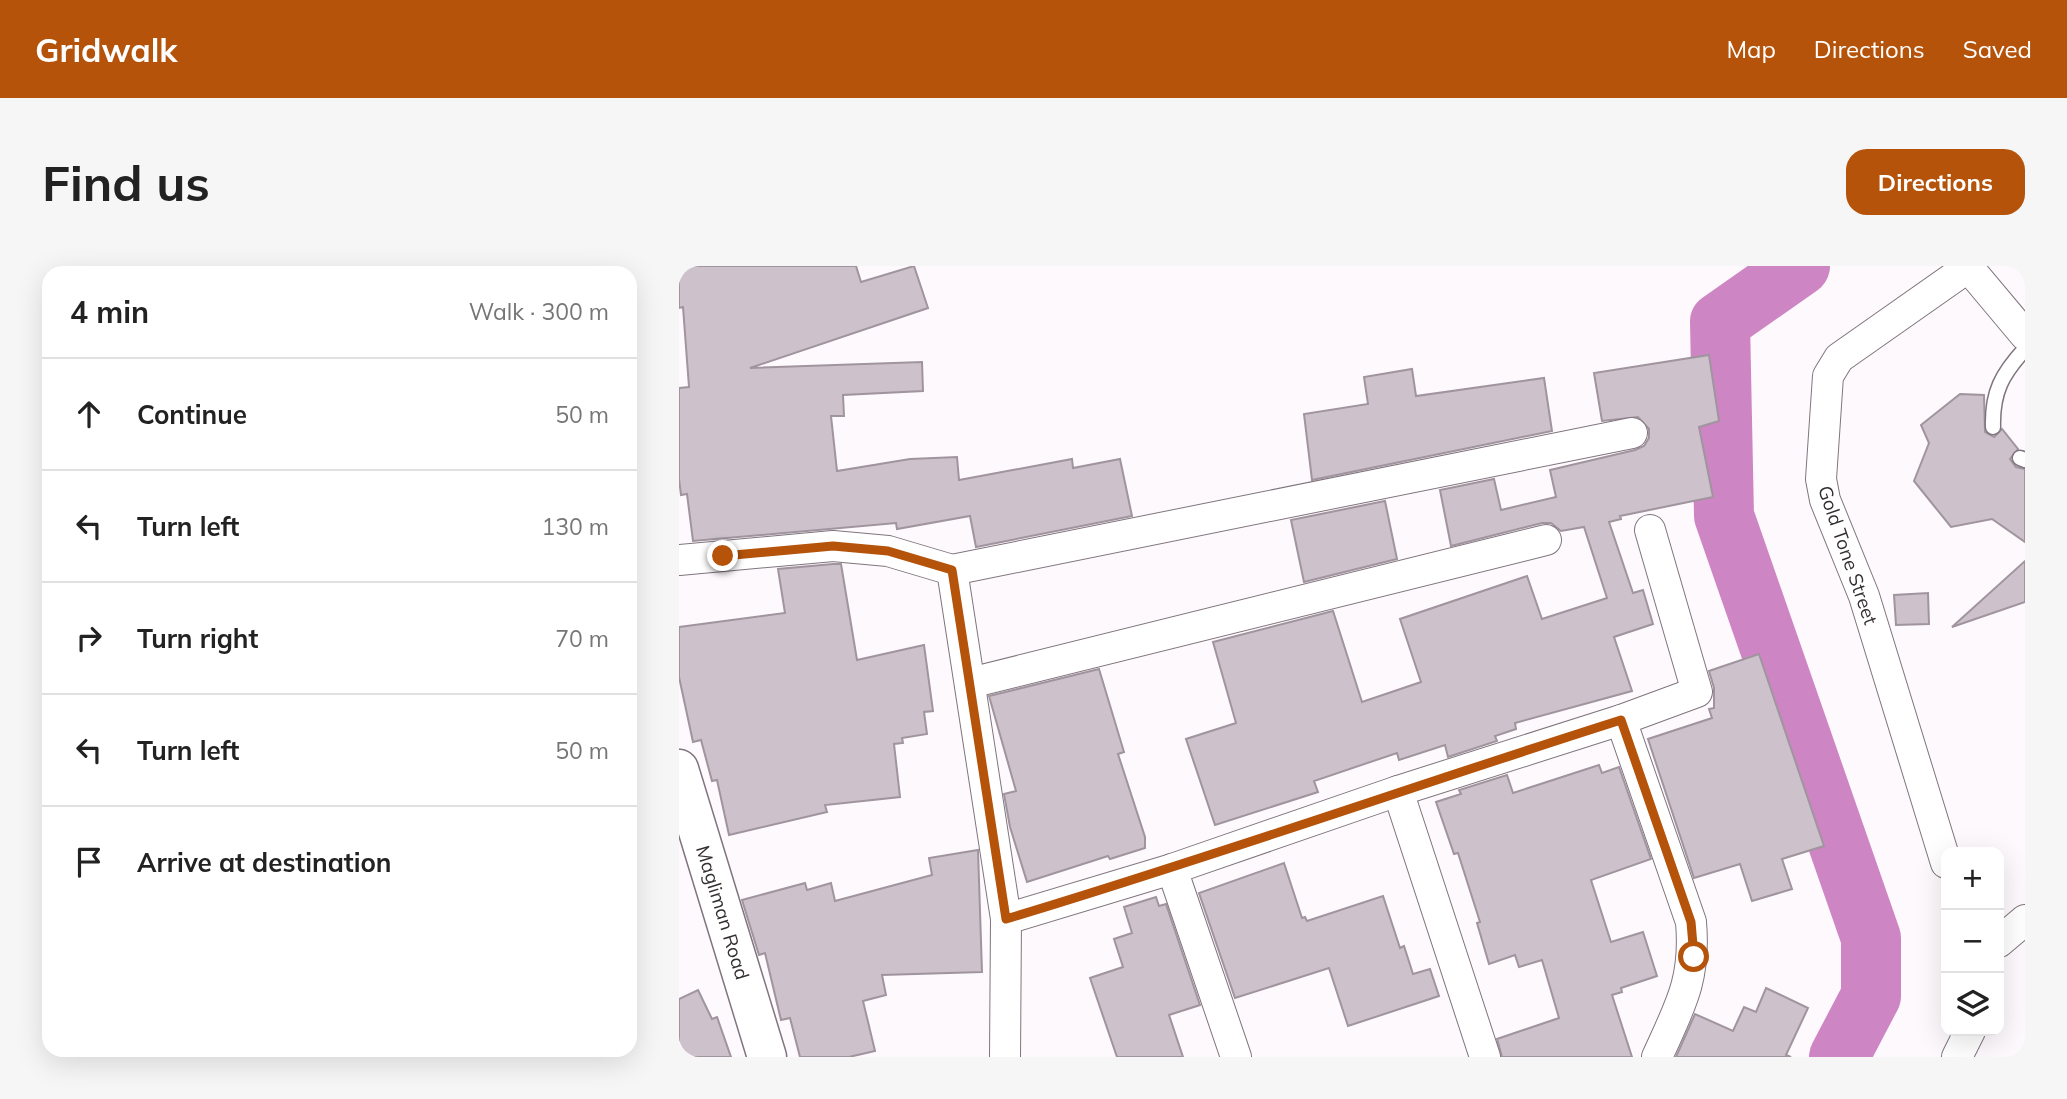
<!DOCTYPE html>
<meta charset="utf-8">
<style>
body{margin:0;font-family:Mulish,sans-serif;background:#f6f6f6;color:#222}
.controls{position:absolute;right:21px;bottom:21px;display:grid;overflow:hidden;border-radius:14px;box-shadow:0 7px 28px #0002}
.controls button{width:63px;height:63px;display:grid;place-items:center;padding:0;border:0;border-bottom:2px solid #e0e0e0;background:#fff;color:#222;font:35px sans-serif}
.stop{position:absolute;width:21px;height:21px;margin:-16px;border:5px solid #b45309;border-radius:50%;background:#fff}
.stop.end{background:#b45309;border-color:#fff;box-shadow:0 2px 7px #0008}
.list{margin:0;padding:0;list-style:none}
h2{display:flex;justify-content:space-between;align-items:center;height:91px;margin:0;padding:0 28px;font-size:30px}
h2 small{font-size:23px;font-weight:400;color:#767676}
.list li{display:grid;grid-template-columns:46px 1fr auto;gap:21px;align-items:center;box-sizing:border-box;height:112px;padding:0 28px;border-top:2px solid #e0e0e0}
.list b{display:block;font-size:26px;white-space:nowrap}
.list em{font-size:23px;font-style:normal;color:#767676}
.icon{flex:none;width:38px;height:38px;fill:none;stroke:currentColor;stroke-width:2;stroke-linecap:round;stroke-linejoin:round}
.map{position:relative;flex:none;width:1346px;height:791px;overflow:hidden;border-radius:21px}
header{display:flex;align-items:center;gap:42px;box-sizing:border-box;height:98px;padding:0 35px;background:#b45309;color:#fff}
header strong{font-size:33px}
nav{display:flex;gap:38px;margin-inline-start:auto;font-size:24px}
.intro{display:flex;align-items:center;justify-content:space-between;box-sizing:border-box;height:168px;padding:0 42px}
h1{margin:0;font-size:49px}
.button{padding:18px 32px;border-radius:21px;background:#b45309;color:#fff;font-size:24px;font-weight:700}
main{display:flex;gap:42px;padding:0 42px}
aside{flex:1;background:#fff;border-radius:21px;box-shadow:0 7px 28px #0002}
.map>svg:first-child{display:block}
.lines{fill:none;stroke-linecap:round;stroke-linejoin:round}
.river{stroke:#ce85c4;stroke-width:60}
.building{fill:#cdc1cb;stroke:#a0949e;stroke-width:2}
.lane-casing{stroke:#80757e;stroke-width:17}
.street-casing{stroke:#80757e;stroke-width:32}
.secondary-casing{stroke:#80757e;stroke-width:41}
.lane{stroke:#fff;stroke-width:14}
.street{stroke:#fff;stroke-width:30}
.secondary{stroke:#fff;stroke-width:38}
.route{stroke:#b45309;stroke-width:9}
.labels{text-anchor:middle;stroke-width:6;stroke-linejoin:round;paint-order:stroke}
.street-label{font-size:19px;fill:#332e32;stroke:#fff}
</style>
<header>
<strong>Gridwalk</strong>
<nav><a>Map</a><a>Directions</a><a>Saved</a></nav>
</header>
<div class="intro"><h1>Find us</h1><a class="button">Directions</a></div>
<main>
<aside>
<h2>4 min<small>Walk · 300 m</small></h2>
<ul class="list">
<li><svg class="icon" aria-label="ahead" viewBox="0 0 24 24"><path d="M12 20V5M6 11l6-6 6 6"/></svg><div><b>Continue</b></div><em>50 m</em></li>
<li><svg class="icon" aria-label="left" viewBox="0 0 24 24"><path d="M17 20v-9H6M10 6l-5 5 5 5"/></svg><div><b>Turn left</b></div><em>130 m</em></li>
<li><svg class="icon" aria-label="right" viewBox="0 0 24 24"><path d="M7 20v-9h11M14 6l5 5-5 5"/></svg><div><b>Turn right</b></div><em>70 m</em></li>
<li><svg class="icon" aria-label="left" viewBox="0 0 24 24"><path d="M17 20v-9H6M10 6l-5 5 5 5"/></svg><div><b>Turn left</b></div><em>50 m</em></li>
<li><svg class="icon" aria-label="arrive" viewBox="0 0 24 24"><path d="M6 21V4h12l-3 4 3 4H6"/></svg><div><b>Arrive at destination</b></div></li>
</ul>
</aside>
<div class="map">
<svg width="1346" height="791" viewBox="0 0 1346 791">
<rect width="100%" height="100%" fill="#fef9fd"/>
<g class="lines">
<path class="river" d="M1121 0 1041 56 1045 250 1192 672V730L1160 791"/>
</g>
<g class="building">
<path d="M0 0H177L182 16 235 0 249 42 71 102 243 96 244 125 164 129 165 150H152L158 205 231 193 278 191 280 214 393 193 394 202 441 193 453 250 297 281 291 250 218 263 217 257 14 275 8 228 2 229 0 213V122L10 121 4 41 0 42Z"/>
<path d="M1030 89 1040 155 1020 161 1034 231 941 250 942 253 930 256 954 327 964 324 974 358 935 371 953 425 836 457 837 463 816 470 818 475 769 491 766 479 720 494 718 487 635 515 639 526 536 559 507 473 557 457 534 376 654 345 683 436 742 416 721 353 848 310 863 353 928 332 905 261 882 265 872 257H863L772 280 761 224 815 213 822 244 877 231 871 204 956 184 965 180 970 172V163L959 151 923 155 915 107Z"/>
<path d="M733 103 737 130 865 112 873 165 633 214 625 148 689 138 685 111Z"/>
<path d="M1281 128 1305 129 1306 166 1315 171 1323 163 1339 183 1331 193 1337 201 1346 203V276L1313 253 1272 261 1235 215 1250 177 1242 159Z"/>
<path d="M706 235 718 293 625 316 612 254Z"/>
<path d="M1346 295V336L1273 361Z"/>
<path d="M154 298H162L178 394 245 379 254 445 245 446 248 468 223 472 224 477 215 478 221 531 146 539 148 546 50 569 38 514 33 515 22 474 14 476 0 411V361L106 347 99 303Z"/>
<path d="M1249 327 1250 358 1217 359 1215 329Z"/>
<path d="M1080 388 1145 580 1103 593 1113 623 1073 635 1061 598 1015 612 969 473 1033 452 1030 443 1035 442V422L1030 405Z"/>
<path d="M420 403 445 486 439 488 466 571V582L431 593 429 590 348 616 331 561 325 528 337 525 310 430Z"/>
<path d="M920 499 923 507 940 501 972 593 912 614 932 676 964 666 978 710 942 722 943 726 933 729 953 791H823L818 773 880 752 863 694 840 701 836 689 810 698 798 657 801 656 779 587 775 588 757 536 782 528 780 524 828 509 834 527Z"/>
<path d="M299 584 303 706 203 709 207 729 184 735 196 785 170 791H121L111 752 102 754 86 687 80 689 63 634 126 617 128 624 152 617 156 635 253 609 250 592Z"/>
<path d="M605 597 623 652 626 651 628 655 704 630 721 682 725 680 734 708 751 703 760 730 669 760 650 702 556 732 520 627Z"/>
<path d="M477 631 480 640 487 638 521 739 490 749 504 791H438L411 712 444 701 435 673 453 667 445 641Z"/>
<path d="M1087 722 1129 742 1107 789 1112 791H997L1016 748 1054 765 1065 741 1077 746Z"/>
<path d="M19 724 33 753 38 751 52 791H0V733Z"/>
</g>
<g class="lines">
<defs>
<g id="lane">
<path d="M1314 161C1313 126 1323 108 1346 83"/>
<path d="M1341 192 1346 194"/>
</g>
<g id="street">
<path d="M1289 1 1346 69"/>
<path d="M0 294 154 280 209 285 273 304"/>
<path d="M291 417 867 274"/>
<path d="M942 454 1012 656C1017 714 1001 740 978 791"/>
<path d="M719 525 806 791"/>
<path d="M1267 597 1185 330 1146 234 1142 213 1149 110 1160 92 1291 0"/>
<path d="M493 603 557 791"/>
<path d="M327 653 493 603 719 525 942 454 1018 426 971 264"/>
<path d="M1320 676 1346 654"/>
<path d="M326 791 327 653 273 304 953 167"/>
<path d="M1278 791 1291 765"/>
</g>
<g id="secondary">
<path id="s1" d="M0 503 88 791"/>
</g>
</defs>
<use href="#lane" class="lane-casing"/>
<use href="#street" class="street-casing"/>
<use href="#secondary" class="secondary-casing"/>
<use href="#lane" class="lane"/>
<use href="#street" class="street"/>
<use href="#secondary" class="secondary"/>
</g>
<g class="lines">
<path class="route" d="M44 290 154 280 209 285 273 304 327 653C534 591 737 519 942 454L1012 656 1015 691"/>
</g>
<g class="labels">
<g class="street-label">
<text transform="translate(1169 289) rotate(71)" y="7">Gold Tone Street</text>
<text dy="7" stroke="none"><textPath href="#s1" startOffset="150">Magliman Road</textPath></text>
</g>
</g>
</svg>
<div class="controls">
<button>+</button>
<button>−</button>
<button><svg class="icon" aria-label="layers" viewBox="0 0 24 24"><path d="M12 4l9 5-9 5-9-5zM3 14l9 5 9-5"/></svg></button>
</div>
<div class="stop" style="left:1015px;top:691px"></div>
<div class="stop end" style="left:44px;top:290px"></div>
</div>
</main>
